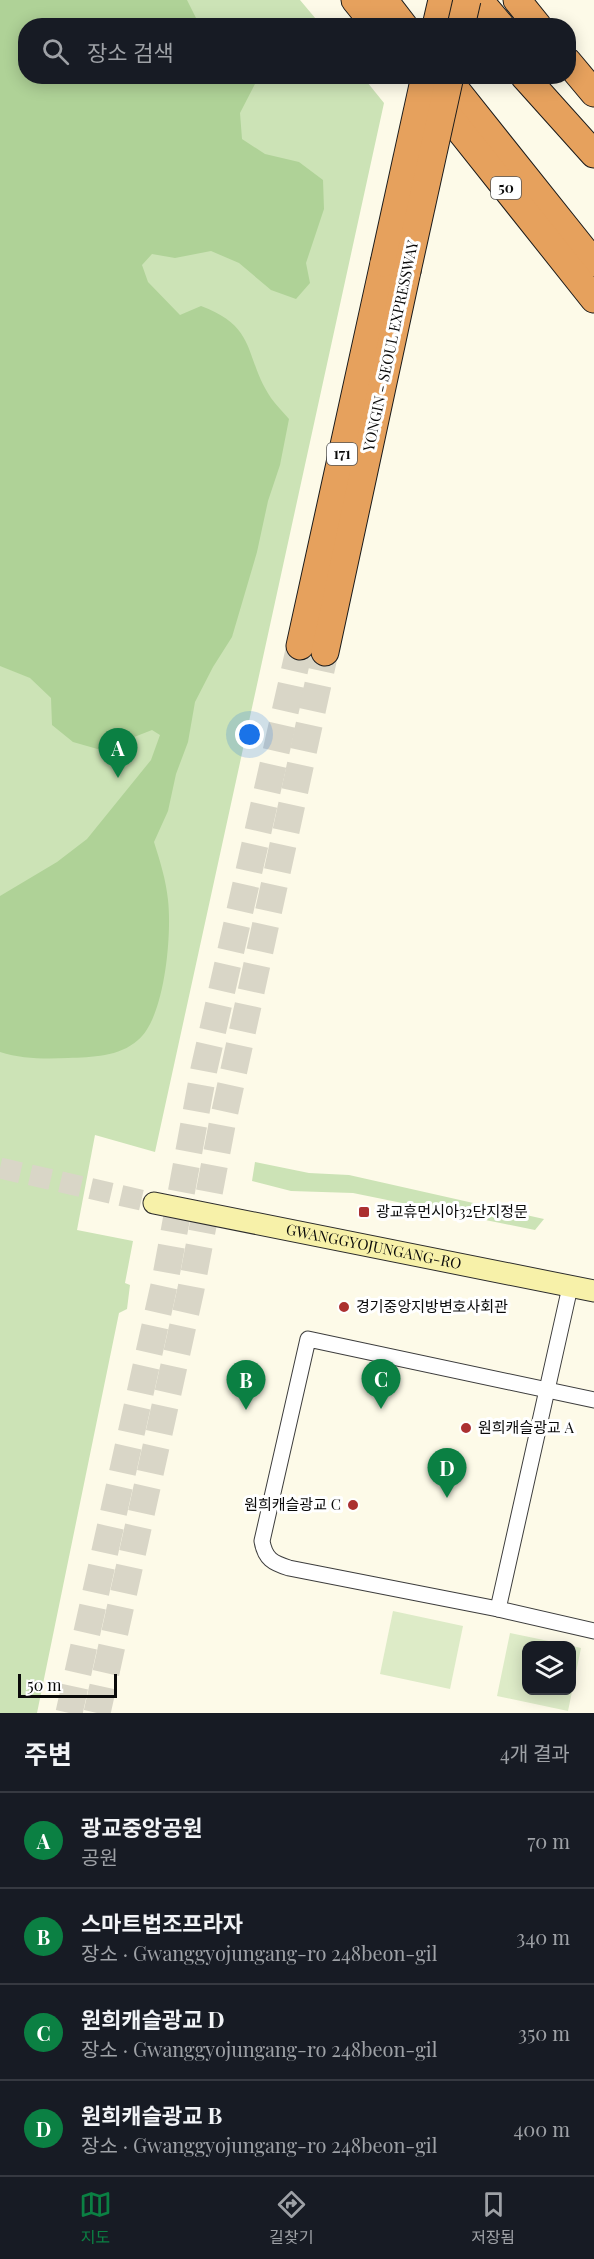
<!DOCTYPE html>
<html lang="ko">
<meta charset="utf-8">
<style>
body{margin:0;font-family:"Playfair Display","Noto Sans KR",serif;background:#242831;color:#f1f3f6}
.controls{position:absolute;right:18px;bottom:18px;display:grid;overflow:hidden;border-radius:12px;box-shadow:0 3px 15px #0003}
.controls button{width:54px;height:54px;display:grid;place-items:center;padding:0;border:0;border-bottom:2px solid #363941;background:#171b24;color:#f1f3f6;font:30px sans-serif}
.scale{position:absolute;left:18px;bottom:15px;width:99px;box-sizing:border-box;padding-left:6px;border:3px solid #0a0a0a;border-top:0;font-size:16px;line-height:21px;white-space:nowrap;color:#0a0a0a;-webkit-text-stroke:4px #fff;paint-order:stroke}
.you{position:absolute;left:250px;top:735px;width:21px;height:21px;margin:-15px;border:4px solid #fff;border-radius:50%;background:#1a73e8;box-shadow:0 0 0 9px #1a73e833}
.badge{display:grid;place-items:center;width:39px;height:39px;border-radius:50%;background:#0b8043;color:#fff;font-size:20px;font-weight:700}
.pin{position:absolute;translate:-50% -50px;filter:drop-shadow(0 2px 3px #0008)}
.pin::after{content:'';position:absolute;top:32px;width:21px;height:18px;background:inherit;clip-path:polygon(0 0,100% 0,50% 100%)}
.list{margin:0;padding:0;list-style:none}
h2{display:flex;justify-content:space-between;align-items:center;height:78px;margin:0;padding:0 24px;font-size:26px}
h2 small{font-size:20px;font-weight:400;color:#9ea1a6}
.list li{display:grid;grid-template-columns:39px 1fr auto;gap:18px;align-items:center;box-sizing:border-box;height:96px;padding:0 24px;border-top:2px solid #363941}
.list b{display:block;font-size:22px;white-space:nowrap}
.list p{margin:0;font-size:20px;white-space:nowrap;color:#9ea1a6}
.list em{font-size:20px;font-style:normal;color:#9ea1a6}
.icon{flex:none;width:33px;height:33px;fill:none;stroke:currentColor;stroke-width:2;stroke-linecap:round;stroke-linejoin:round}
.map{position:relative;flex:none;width:594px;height:1713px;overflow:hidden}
.search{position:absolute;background:#171b24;box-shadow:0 3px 15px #0003;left:18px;right:18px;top:18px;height:66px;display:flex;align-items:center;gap:15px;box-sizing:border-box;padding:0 21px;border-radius:24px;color:#9ea1a6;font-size:22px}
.sheet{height:462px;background:#171b24}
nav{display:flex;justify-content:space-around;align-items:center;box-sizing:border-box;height:84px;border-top:2px solid #363941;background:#171b24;font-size:16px;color:#9ea1a6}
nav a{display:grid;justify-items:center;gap:3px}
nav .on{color:#0b8043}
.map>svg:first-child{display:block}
.green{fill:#cce3b6}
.forest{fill:#afd297}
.pitch{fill:#ddebc7}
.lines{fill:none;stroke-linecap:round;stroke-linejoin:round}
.secondary-tunnel{stroke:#d9d6c7;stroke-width:21;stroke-dasharray:21 10;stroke-linecap:butt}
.highway-tunnel{stroke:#d9d6c7;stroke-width:27;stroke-dasharray:27 14;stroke-linecap:butt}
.street-casing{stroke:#3d3d3d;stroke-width:17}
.secondary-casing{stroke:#2c2c2c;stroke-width:23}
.highway-casing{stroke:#1b1b1b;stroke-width:29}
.street{stroke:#fff;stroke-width:15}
.secondary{stroke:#f7f1a9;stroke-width:21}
.highway{stroke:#e6a15d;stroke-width:27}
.highway-bridge-casing{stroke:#1b1b1b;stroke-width:29;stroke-linecap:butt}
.highway-bridge{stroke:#e6a15d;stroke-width:27}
.poi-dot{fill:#ab3031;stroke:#fff;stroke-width:2}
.labels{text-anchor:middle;stroke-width:6;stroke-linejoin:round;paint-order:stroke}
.shield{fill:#fff;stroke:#545454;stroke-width:1.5}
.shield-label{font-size:14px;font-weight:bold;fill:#0a0a0a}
.street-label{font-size:15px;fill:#0a0a0a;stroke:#fff}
.poi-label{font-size:15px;fill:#0a0a0a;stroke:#fff;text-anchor:start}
</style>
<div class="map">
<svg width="594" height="1713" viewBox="0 0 594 1713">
<rect width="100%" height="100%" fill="#fdfae8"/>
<g class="green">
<path d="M0 0H300L321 25 26 26V76L363 77 384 103 155 1152 95 1135 77 1230 133 1241 125 1283 130 1285 127 1309 119 1313 37 1713H0Z"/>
<path d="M255 1162 309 1173 349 1175 544 1219 535 1230 353 1193 291 1191 252 1181Z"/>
</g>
<path class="forest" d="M0 0H187L196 18 212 25 26 26V76L256 77V82L240 113 242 139 265 154 299 162 323 180 324 209 306 263 310 283 296 299 271 290 239 263 211 251 175 258 152 254 142 265 148 282 180 315 201 306C259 328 243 356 271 398 276 405 283 412 289 419L280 465 268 501 257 552 232 637 213 667 195 702 188 742 176 774 168 811 154 842C160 861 166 880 168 900 172 934 165 1018 138 1040 119 1057 92 1057 68 1058 45 1059 22 1059 0 1052V896L57 862 87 839 151 760 160 735 152 730 101 750 73 742 52 725 51 698 30 678 0 666Z"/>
<g class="pitch">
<path d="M393 1611 463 1626 450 1689 380 1674Z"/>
<path d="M510 1633 568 1645 526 1646V1690H572V1646L581 1648 568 1711 497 1696Z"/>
</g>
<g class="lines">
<path class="secondary-tunnel" d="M0 1168 154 1203"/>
<g class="highway-tunnel">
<path d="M69 1713 165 1281 204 1069 300 646"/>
<path d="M97 1713 191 1289 222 1125 325 652"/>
</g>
<defs>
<g id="street">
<path d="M594 1400 308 1339 262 1541C265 1559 273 1563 289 1568L498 1609 594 1631"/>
<path d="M498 1609 570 1287"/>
</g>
<g id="secondary">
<path id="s1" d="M154 1203 594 1291"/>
</g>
<g id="highway">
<path d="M355 0 376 26"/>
<path d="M384 0 404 26"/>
<path d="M458 0 480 26"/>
<path d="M479 0 501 26"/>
<path d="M517 0 538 26"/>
<path d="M436 26 442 0"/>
<path d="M568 62 594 93"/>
<path d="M445 76 594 263"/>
<path d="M524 76 594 154"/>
<path d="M431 94 594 299"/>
<path d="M300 646 384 263"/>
<path d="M325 652 407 271"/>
</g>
</defs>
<use href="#street" class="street-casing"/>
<use href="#secondary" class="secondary-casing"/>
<use href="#highway" class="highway-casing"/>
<use href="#street" class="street"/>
<use href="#secondary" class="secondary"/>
<use href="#highway" class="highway"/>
<defs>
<g id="highway-bridge">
<path d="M461 26 467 0"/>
<path d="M384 263 425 76"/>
<path d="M407 271 450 76"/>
</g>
</defs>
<use href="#highway-bridge" class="highway-bridge-casing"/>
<use href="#highway-bridge" class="highway-bridge"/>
</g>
<g class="poi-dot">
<rect x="358" y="1206" width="12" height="12" rx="3"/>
<circle cx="344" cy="1307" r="6"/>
<circle cx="466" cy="1428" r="6"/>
<circle cx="353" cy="1505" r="6"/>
</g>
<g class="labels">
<g class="shield">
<rect x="491" y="177" width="30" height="22" rx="4.5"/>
<rect x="327" y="443" width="30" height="22" rx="4.5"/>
</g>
<g class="shield-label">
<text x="506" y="193">50</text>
<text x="342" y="459">171</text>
</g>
<g class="street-label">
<text transform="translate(391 346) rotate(-78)" y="5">YONGIN - SEOUL EXPRESSWAY</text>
<text dy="5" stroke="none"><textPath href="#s1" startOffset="224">GWANGGYOJUNGANG-RO</textPath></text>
</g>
<g class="poi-label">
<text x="376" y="1217">광교휴먼시아32단지정문</text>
<text x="356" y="1312">경기중앙지방변호사회관</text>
<text x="478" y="1433">원희캐슬광교 A</text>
<text x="341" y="1510" text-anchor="end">원희캐슬광교 C</text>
</g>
</g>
</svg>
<div class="controls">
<button><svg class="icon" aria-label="layers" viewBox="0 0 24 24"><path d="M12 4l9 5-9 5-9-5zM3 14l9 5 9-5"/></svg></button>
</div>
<div class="scale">50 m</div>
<div class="you"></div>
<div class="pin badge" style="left:118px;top:778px">A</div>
<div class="pin badge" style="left:246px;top:1410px">B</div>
<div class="pin badge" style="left:381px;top:1409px">C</div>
<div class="pin badge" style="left:447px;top:1498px">D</div>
<div class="search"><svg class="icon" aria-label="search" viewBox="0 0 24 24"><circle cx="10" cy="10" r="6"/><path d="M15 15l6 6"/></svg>장소 검색</div>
</div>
<section class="sheet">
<h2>주변<small>4개 결과</small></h2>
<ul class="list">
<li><span class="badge">A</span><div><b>광교중앙공원</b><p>공원</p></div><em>70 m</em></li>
<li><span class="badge">B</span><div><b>스마트법조프라자</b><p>장소 · Gwanggyojungang-ro 248beon-gil</p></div><em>340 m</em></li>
<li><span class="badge">C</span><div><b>원희캐슬광교 D</b><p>장소 · Gwanggyojungang-ro 248beon-gil</p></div><em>350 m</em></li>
<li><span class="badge">D</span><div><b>원희캐슬광교 B</b><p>장소 · Gwanggyojungang-ro 248beon-gil</p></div><em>400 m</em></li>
</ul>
</section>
<nav>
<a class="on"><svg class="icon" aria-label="map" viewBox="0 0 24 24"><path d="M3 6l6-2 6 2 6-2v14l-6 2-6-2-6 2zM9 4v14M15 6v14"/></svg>지도</a>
<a><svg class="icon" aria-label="directions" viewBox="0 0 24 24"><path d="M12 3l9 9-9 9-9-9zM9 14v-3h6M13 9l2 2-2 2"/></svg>길찾기</a>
<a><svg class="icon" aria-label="saved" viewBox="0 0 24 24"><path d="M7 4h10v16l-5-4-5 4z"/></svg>저장됨</a>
</nav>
